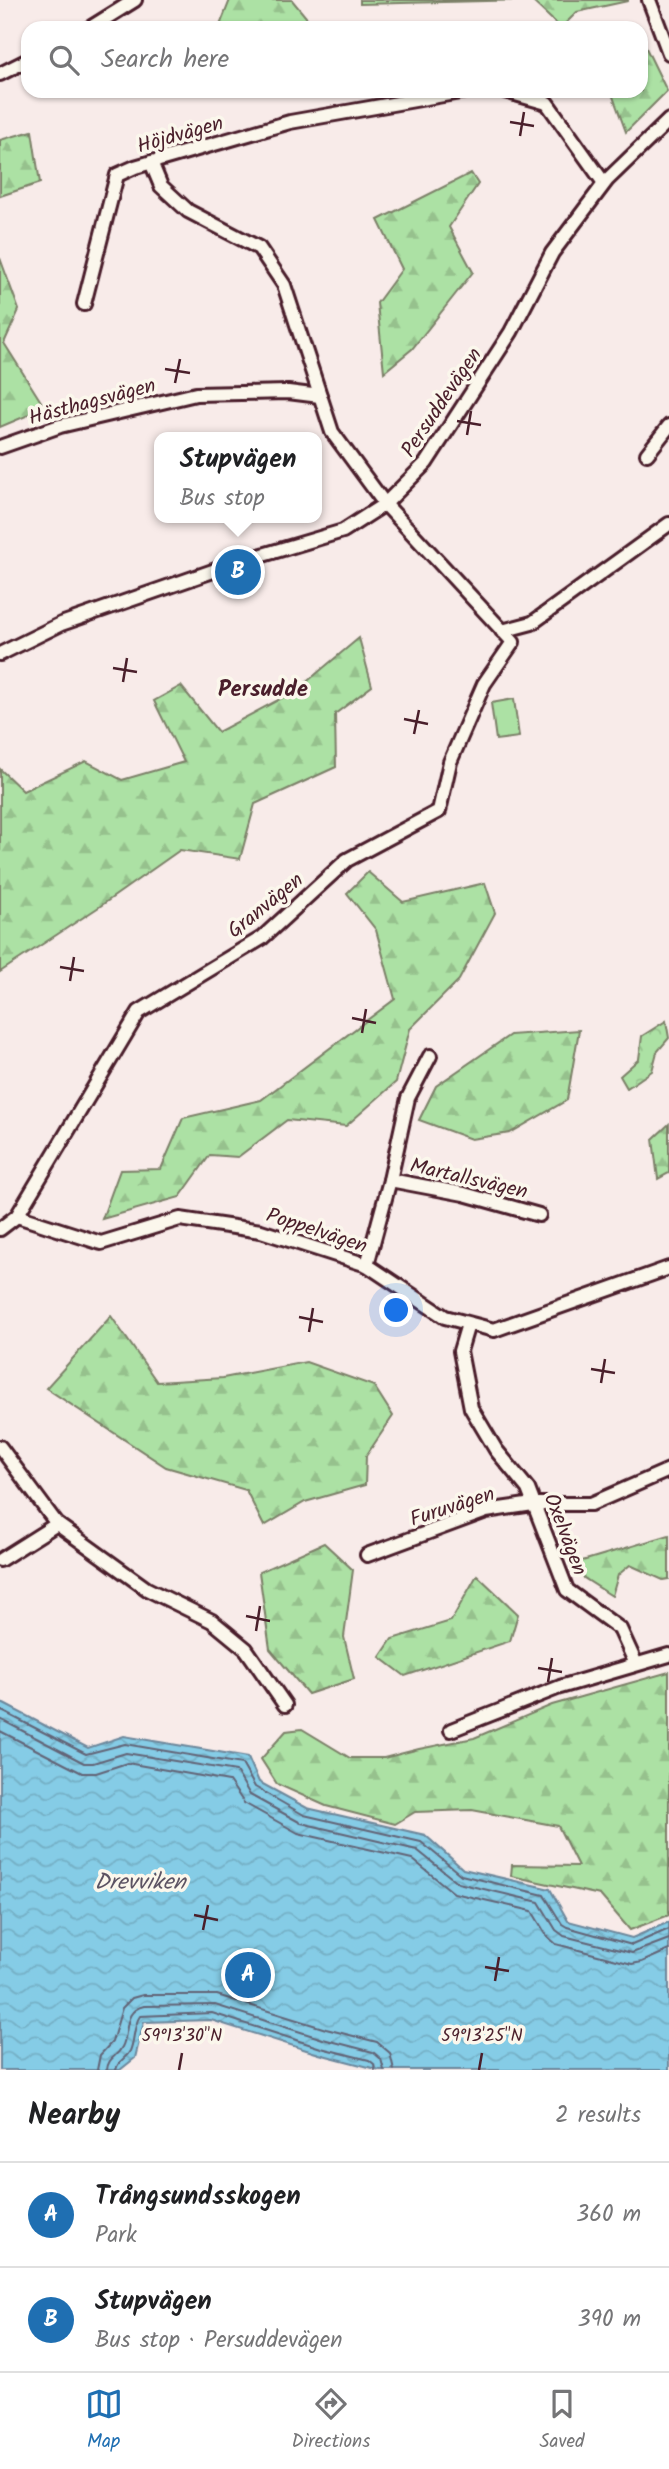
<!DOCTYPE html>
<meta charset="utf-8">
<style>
body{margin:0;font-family:Kalam,sans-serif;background:#f6f6f6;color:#202124}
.you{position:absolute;left:397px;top:1311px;width:24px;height:24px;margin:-18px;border:5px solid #fff;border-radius:50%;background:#1a73e8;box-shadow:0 0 0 10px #1a73e833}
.badge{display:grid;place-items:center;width:46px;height:46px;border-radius:50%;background:#1f6fb2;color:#fff;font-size:23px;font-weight:700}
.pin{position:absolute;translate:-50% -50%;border:4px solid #fff;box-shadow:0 2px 7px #0006}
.popup{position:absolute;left:154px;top:432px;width:168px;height:91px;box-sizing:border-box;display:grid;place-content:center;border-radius:14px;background:#fff;filter:drop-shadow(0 2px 5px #0005);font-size:23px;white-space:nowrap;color:#757577}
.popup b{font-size:26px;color:#202124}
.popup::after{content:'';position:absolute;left:50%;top:100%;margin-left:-14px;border:14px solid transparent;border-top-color:#fff}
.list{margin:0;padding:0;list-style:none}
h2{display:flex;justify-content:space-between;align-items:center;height:91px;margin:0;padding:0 28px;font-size:30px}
h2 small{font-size:23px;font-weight:400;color:#757577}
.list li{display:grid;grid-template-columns:46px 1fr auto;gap:21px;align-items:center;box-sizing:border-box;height:105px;padding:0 28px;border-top:2px solid #e0e0e0}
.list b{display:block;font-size:26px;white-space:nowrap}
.list p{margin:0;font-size:23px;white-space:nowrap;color:#757577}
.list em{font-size:23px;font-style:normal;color:#757577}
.icon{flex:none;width:38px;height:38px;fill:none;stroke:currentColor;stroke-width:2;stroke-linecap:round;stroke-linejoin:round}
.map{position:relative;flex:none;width:669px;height:2070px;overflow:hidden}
.search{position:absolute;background:#fff;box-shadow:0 2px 5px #0004;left:21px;right:21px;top:21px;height:77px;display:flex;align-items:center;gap:18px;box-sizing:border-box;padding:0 24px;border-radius:21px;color:#757577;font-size:26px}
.sheet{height:301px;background:#fff}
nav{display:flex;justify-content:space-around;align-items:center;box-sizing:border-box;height:98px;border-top:2px solid #e0e0e0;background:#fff;font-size:19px;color:#757577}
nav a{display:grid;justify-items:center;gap:4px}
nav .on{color:#1f6fb2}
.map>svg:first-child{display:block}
.green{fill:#ace1a4;stroke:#7b8068;stroke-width:2}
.forest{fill:url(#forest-firs);stroke:#7b8068;stroke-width:2}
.park{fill:url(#park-crowns);stroke:#7b8068;stroke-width:2}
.water{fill:url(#water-waves);stroke:#6d879b;stroke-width:2}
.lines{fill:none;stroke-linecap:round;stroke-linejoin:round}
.shore{stroke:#626476;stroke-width:2}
.minor-casing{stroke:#4a1f2b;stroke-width:18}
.minor{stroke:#fbf7ec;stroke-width:12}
.ticks{fill:none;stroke:#4a1f2b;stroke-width:2.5}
.labels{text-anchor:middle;stroke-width:7;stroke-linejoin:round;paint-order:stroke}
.street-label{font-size:21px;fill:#4a1f2b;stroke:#fbf7ec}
.neighbourhood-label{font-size:23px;font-weight:bold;fill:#4a1f2b;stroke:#fbf7ec}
.water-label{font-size:23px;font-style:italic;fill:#5c5363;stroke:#fbf7ec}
.ticks-label{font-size:18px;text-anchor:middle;fill:#4a1f2b;stroke:#fbf7ec;stroke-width:7;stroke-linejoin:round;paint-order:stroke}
</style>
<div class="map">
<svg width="669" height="2070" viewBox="0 0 669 2070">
<defs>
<pattern id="forest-firs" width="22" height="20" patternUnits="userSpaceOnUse" patternTransform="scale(1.75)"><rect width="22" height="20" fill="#ace1a4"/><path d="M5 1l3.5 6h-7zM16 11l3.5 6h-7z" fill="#96c18d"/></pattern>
<pattern id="park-crowns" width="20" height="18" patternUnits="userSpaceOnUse" patternTransform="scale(1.75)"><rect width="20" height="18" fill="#ace1a4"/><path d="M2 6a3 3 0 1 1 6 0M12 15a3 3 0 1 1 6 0" fill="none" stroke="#96c18d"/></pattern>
<pattern id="water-waves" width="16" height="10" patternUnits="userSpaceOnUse" patternTransform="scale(1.75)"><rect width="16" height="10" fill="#85cce6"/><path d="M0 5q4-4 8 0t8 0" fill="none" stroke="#74afc5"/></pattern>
</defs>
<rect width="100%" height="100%" fill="#f8ebe9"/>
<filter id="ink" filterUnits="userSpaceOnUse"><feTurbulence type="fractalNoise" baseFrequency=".0143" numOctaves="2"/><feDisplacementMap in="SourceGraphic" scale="14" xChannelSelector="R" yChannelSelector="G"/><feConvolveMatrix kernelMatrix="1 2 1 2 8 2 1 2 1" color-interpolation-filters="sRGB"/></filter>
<g filter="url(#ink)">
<path class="green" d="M514 699 519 737 496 740 491 703Z"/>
<g class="forest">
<path d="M230 0H292L315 28H219Z"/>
<path d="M360 0H628V1L577 12 561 28 531 0 360 4Z"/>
<path d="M646 48 667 91 626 132 611 91H641V51Z"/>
<path d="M32 131 40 183 0 196V140Z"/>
<path d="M471 173 478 184 449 227 473 272 412 349 384 372 377 303 402 269 378 220Z"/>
<path d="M0 258 19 310 4 343 45 408 0 427Z"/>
<path d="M359 638 372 686 335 714 336 767 255 804 240 859 180 850 99 907 0 972V769L23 791 86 761 122 780 184 762 154 701 181 686 218 732 297 690Z"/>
<path d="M368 872 403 902 485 883 495 913 459 980 410 1029 396 1082 346 1126 287 1120 238 1157 210 1155 180 1197 102 1219 120 1170 161 1169 183 1118 261 1100 395 999 376 930 347 893Z"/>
<path d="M579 1030 567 1100 510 1133 471 1139 419 1120 436 1086 510 1035Z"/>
<path d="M669 1124V1173L658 1179 653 1139Z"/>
<path d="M111 1316 157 1382 223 1378 306 1362 374 1386 393 1416 366 1456 365 1485 305 1502 264 1526 246 1490 166 1467 46 1388Z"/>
<path d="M669 1535V1579L663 1580 630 1565 618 1575 612 1596 584 1578 579 1562Z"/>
<path d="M324 1543 353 1570 344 1637 354 1679 308 1694 270 1649 259 1572Z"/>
<path d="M477 1575 518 1614 510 1641 405 1676 380 1657 392 1639 451 1621Z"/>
<path d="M669 1672V1915L630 1930 600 1895 511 1876 512 1865 578 1866 558 1826 472 1810 415 1812 395 1824 326 1806 277 1784 261 1759 286 1731 302 1729 350 1758H384L419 1749 474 1738 552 1705Z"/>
</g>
<path class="park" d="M666 1021 669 1038 657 1052 652 1071 627 1088 620 1076 639 1059 642 1036Z"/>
<path class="water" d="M0 1702 88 1748 124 1736 248 1757 259 1782 307 1808 425 1835 463 1869 550 1889 568 1921 632 1938 669 1922V2070H380L319 2054 211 2020 144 2022 135 2058 120 2070H0Z"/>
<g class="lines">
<g class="shore">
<path d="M0 1710 86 1754 125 1744 242 1764 255 1787 304 1815 421 1842 461 1875 544 1895 562 1924 567 1927 632 1945 669 1929"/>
<path d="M0 1719 84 1763H93L126 1753 236 1771 250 1795 301 1823 417 1850 458 1883 539 1902 556 1930 564 1936 632 1953 669 1939"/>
<path d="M0 1731 82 1773H96L127 1763 229 1781 244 1803 298 1833 412 1859 454 1893 532 1911 547 1936 556 1944 632 1964 642 1962 669 1950"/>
<path d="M97 2070 100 2055 112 2042 122 2008 132 1998 143 1995H217L326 2029 377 2042 390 2053 394 2070"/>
<path d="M107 2070C108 2057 117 2057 122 2047 130 2032 122 2011 144 2006L215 2005 323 2039 373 2052 381 2059 384 2070"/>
<path d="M116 2070C118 2060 126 2059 130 2051 135 2040 133 2026 140 2016L212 2013 321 2048 369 2060 374 2064 375 2070"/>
</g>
<defs>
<g id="minor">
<path d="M649 0 669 53"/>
<path d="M90 28 135 0"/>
<path d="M0 74 28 60"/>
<path d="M505 91 547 103 604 183"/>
<path d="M84 304 117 175 135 167 290 122 466 91"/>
<path d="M0 447 60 426 196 394 288 392 320 396"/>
<path d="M647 454 669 426"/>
<path d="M502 631 532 623 669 524"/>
<path d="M0 654 61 624 236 563 343 531 385 504 426 463 511 332 552 253 607 180 669 120"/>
<path d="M390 1180 464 1194 539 1215"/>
<path d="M17 1216 101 1243 180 1219 261 1231 367 1265 445 1317 494 1330 669 1268"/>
<path d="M0 1229 17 1216 139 1012 262 938 347 860 439 811 450 762 484 684 513 642 385 504 332 432 284 285 259 248 188 211 161 186 151 162"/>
<path d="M367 1265 390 1180 408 1098 430 1056"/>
<path d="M468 1324 460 1351 471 1408 496 1450 528 1489 567 1590 620 1629 636 1664"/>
<path d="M0 1447 57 1524 147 1589 212 1621 246 1649 285 1705"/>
<path d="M367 1555 486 1511 533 1504H591L669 1470"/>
<path d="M0 1560 57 1524"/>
<path d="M451 1730 560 1687 669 1655"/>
</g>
</defs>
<use href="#minor" class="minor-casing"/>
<use href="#minor" class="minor"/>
</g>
</g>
<path class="ticks" d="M510 122 534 126M520 136 524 112M165 369 190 373M175 383 180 359M457 421 481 425M467 435 471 411M113 668 137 672M123 682 127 658M404 719 428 724M414 734 419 710M60 967 84 971M70 981 74 957M352 1018 376 1023M362 1033 366 1009M299 1317 323 1322M309 1332 313 1308M591 1369 615 1373M601 1383 605 1359M246 1616 270 1621M256 1631 260 1606M538 1668 562 1672M548 1682 552 1658M194 1915 218 1920M203 1930 208 1905M485 1967 509 1971M495 1981 499 1957M179 2070 182 2053M479 2070 482 2053"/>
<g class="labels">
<g class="street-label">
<text transform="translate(180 134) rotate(-16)" y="7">Höjdvägen</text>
<text transform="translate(92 401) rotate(-15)" y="7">Hästhagsvägen</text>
<text transform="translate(441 402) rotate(-56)" y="7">Persuddevägen</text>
<text transform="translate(265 905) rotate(-39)" y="7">Granvägen</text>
<text transform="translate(469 1178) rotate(13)" y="7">Martallsvägen</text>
<text transform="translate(317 1230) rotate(18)" y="7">Poppelvägen</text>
<text transform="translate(452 1506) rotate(-18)" y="7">Furuvägen</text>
<text transform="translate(566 1534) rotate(69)" y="7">Oxelvägen</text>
</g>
<g class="neighbourhood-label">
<text x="263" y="696">Persudde</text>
</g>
<g class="water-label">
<text x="140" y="1889">Drevviken</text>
</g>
</g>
<g class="ticks-label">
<text x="182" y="2041">59°13'30"N</text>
<text x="482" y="2041">59°13'25"N</text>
</g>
</svg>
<div class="you"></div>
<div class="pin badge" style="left:248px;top:1975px">A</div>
<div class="pin badge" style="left:238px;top:572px">B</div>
<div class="popup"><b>Stupvägen</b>Bus stop</div>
<div class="search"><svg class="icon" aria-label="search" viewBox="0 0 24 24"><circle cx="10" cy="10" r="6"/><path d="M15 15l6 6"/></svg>Search here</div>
</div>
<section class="sheet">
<h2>Nearby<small>2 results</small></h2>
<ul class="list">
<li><span class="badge">A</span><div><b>Trångsundsskogen</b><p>Park</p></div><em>360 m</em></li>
<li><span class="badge">B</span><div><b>Stupvägen</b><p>Bus stop · Persuddevägen</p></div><em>390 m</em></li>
</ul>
</section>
<nav>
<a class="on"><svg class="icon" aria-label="map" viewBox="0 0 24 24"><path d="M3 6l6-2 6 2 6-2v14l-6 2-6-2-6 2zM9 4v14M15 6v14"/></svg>Map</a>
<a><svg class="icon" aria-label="directions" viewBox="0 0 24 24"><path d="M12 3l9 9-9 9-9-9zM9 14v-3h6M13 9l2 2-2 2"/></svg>Directions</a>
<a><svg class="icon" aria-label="saved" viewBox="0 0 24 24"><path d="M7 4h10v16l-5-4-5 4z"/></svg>Saved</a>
</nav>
